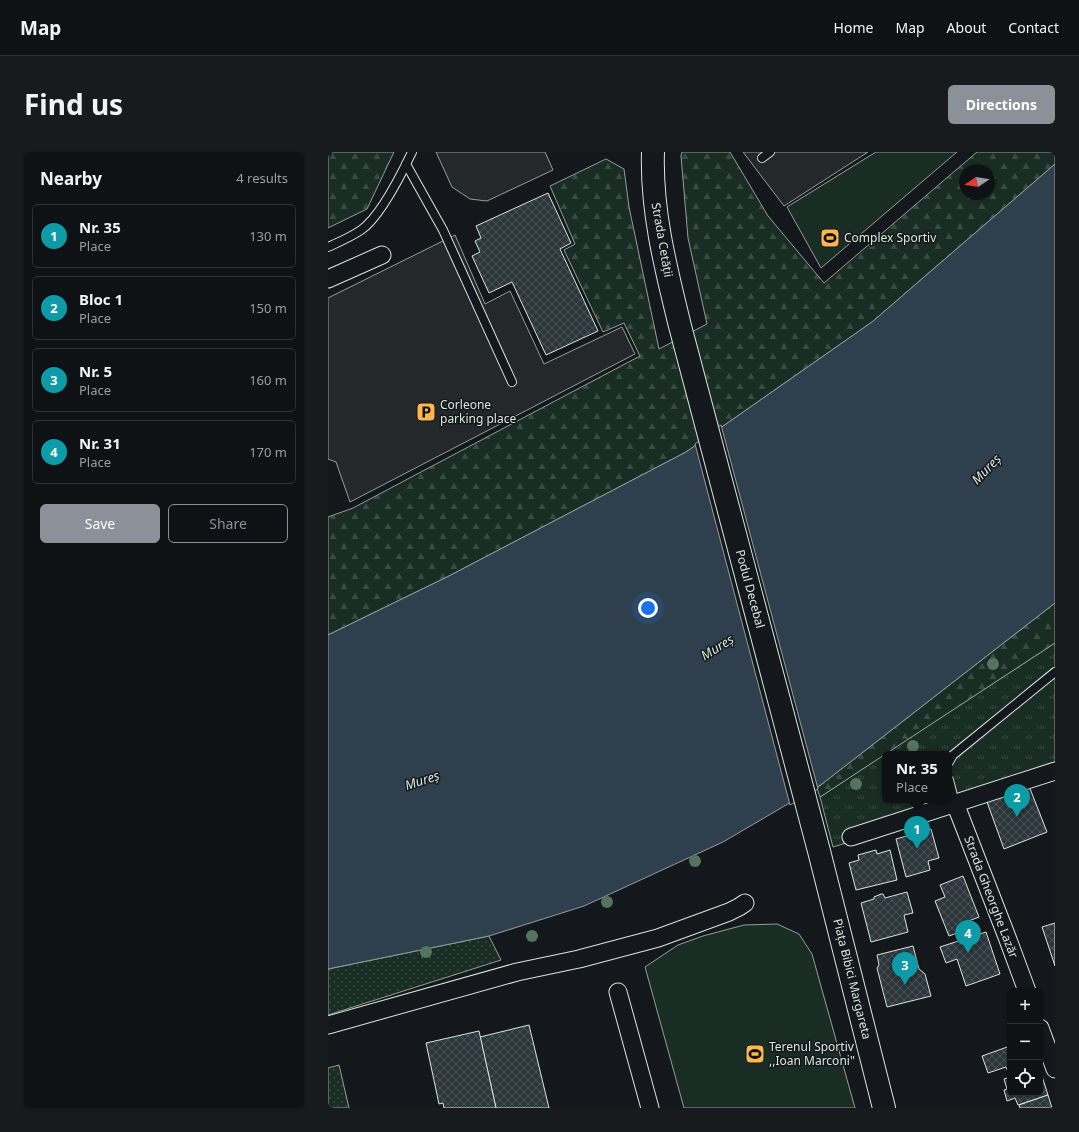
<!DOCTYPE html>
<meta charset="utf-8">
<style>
body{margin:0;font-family:"Noto Sans",sans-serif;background:#181b1e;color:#f1f3f6}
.controls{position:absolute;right:12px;bottom:12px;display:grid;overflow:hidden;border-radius:6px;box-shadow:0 1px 3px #0004}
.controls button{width:36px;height:36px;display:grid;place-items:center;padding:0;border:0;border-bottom:1px solid #2f3234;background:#0f1215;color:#f1f3f6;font:20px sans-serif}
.compass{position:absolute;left:631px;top:12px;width:36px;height:36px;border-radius:50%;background:#0f1215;box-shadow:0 1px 3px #0004;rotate:258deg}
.you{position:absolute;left:320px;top:456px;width:14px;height:14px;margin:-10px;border:3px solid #fff;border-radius:50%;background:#1a73e8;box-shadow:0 0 0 6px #1a73e833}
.badge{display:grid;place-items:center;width:26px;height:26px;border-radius:50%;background:#8c9099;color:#fff;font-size:13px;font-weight:700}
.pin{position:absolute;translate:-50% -33px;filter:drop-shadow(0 1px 2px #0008)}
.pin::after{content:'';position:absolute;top:21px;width:14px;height:12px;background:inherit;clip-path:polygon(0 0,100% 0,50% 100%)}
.popup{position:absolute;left:554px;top:599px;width:70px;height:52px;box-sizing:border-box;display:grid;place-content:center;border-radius:6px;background:#0f1215;filter:drop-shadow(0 1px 3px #0005);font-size:13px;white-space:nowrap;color:#9b9ea0}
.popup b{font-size:15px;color:#f1f3f6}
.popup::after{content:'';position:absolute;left:50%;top:100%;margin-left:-8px;border:8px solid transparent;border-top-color:#0f1215}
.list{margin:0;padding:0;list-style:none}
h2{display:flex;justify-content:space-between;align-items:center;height:52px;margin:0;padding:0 16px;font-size:17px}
h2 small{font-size:13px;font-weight:400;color:#9b9ea0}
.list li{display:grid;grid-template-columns:26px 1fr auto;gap:12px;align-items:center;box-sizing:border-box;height:64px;margin:0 8px 8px;padding:0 8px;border:1px solid #2f3234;border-radius:6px}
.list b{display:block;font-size:15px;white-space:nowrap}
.list p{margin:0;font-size:13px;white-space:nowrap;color:#9b9ea0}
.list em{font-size:13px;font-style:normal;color:#9b9ea0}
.actions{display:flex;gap:8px;padding:12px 16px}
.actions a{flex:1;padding:9px 0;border:1px solid #8c9099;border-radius:6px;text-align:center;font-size:14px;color:#8c9099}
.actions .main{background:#8c9099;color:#fff}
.icon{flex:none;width:22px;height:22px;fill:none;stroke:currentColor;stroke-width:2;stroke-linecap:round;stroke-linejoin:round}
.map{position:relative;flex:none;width:727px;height:956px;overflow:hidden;border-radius:6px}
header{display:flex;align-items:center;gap:24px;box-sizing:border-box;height:56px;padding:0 20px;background:#0f1215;border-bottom:1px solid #2f3234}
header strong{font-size:19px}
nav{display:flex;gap:22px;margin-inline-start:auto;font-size:14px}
.intro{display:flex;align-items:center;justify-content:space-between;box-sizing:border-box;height:96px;padding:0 24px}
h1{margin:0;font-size:28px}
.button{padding:10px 18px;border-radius:6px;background:#8c9099;color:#fff;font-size:14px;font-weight:700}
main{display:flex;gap:24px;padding:0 24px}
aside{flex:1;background:#0f1215;border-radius:6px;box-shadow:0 1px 3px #0004}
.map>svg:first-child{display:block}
.grass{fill:url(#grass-tufts);stroke:#939e99}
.forest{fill:url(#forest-firs);stroke:#939e99;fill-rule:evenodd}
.park{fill:url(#park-dots);stroke:#939e99}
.pitch{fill:#1a2d24;stroke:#939e99}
.parking{fill:#24282b;stroke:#939e99}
.water{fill:#2f3f4d;stroke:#939e99}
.pier{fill:#14181c;stroke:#939e99}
.building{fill:url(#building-cross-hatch);stroke:#d8e6dc}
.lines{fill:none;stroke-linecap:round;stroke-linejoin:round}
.lane-casing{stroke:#d8e6dc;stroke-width:10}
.street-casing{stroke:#d8e6dc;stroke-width:19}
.secondary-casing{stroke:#d8e6dc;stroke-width:24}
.lane{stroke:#14181c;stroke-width:8}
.street{stroke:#14181c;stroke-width:17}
.secondary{stroke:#14181c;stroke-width:22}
.tree{fill:#55745f}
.labels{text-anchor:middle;stroke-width:3;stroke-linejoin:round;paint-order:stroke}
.poi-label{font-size:12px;fill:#d8e6dc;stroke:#14181c;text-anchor:start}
.street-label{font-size:12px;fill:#d8e6dc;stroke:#14181c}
.water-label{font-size:13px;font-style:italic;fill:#d8e6dc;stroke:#14181c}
</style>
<header>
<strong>Map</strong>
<nav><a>Home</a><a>Map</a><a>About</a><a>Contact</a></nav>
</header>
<div class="intro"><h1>Find us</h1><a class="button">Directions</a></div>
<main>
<aside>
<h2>Nearby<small>4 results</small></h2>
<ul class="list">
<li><span class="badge" style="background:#0f9aa8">1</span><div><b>Nr. 35</b><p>Place</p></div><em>130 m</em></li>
<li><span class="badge" style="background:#0f9aa8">2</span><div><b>Bloc 1</b><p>Place</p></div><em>150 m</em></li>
<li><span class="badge" style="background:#0f9aa8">3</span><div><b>Nr. 5</b><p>Place</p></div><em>160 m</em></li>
<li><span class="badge" style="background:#0f9aa8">4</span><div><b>Nr. 31</b><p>Place</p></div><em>170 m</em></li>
</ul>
<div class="actions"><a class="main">Save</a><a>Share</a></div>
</aside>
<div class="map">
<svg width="727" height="956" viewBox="0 0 727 956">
<defs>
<pattern id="grass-tufts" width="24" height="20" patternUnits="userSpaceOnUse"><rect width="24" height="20" fill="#1a2d24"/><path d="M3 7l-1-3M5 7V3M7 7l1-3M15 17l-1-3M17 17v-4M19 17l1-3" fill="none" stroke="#3b4b43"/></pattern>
<pattern id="forest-firs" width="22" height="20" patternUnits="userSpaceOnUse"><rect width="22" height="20" fill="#1a2d24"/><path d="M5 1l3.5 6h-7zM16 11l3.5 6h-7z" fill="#3b4b43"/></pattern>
<pattern id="park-dots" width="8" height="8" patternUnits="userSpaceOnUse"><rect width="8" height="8" fill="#1a2d24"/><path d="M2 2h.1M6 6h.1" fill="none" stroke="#3b4b43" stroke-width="1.8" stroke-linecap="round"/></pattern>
<pattern id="building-cross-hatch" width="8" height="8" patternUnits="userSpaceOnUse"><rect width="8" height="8" fill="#2c363c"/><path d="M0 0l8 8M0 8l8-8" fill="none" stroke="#4a5358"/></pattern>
</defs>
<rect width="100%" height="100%" fill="#14181c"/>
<path class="grass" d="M727 491V627L505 695 492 645 557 602V648H621V602H557Z"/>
<g class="forest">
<path d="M0 0H66L39 57 0 76Z"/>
<path d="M354 0H402L440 64 496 131 649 0H727V12L544 170 358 300 119 425 0 483V365L25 356 312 204 296 171 275 180 236 98 247 92 222 34 278 7 296 17 301 55 331 197 379 172 360 86 353 4ZM637 18H661V42H637Z"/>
<path d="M727 451V491L492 645 489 636 494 632Z"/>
</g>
<g class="park">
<path d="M161 784 173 808 0 863V817Z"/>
<path d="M11 913 21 956H0V916Z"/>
</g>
<g class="pitch">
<path d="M548 0H629L493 116 459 55Z"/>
<path d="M449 772 471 782 484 802 527 956H356L317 815 350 793 375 784 416 773Z"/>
</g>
<g class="parking">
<path d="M108 0H217L225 18 159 49 142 47 124 35Z"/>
<path d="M415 0H540L456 54Z"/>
<path d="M127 83 157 152 182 139 216 212 294 175 307 202 22 350 8 310 0 307V146Z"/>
</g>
<path class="water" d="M727 12V451L494 632 395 690 256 754 161 784 0 817V483L119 425 358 300 544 170Z"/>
<path class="pier" d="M393 273 490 637 462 653 367 292Z"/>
<g class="building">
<path d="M220 41 243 91 232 97 270 179 218 203 184 130 161 141 144 104 152 100 147 89 153 86 148 74Z"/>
<path d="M701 634 719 680 676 697 659 650Z"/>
<path d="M603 677 611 706 600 709 602 718 578 725 568 687Z"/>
<path d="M548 698 549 702 562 698 569 728 528 738 521 711 531 708 530 703Z"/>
<path d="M635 724 651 765 638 770 640 777 621 784 607 749 617 745 612 733Z"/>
<path d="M579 740 585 761 576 763 580 780 543 790 533 751 546 747V745L553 742H555L557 746Z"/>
<path d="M727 771V814L714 775Z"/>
<path d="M658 780 672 822 638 834 629 807 618 811 612 795Z"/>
<path d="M585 794 591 817 597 822 603 844 559 855 549 816 551 813 549 803Z"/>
<path d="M201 873 221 956H168L152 885Z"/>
<path d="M151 879 168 956H116L115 951 111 952 98 891Z"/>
<path d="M682 894V941H712V918L720 943 690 953 687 946 679 949 676 938 679 937 676 927 682 925 678 915 660 921 654 904Z"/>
<path d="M720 943 724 956H692L691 953Z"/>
</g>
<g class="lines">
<defs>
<g id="lane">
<path d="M434 6 442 0"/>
<path d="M78 12 115 78 184 230"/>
<path d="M0 95C11 90 23 85 33 78 52 65 74 21 84 0"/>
<path d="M621 610 625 603 727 520"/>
<path d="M621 628 627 651"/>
</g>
<g id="street">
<path d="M0 127 54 103"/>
<path d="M627 651 679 785 699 839"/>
<path d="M523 685 727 619"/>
<path d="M290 840 322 956"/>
<path d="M0 873 189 820 251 807 330 786 401 760 411 755 417 751"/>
<path d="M712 876 727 917"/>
</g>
<path id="secondary" d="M325 0C323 59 338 117 352 174L491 699 556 956"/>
</defs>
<use href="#lane" class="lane-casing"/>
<use href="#street" class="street-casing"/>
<use href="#secondary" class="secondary-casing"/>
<use href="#lane" class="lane"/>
<use href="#street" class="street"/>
<use href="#secondary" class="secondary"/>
</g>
<g class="tree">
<circle cx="665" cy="512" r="6"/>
<circle cx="585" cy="594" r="6"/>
<circle cx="528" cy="632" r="6"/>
<circle cx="367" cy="709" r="6"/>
<circle cx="279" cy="750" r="6"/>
<circle cx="204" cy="784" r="6"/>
<circle cx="98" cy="800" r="6"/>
</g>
<defs>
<symbol id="stadium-square" viewBox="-11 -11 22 22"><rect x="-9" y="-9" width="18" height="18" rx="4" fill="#ffb74d" stroke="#14181c"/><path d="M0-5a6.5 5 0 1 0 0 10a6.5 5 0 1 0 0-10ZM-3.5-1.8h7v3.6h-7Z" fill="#111"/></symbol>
<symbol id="parking-square" viewBox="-11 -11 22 22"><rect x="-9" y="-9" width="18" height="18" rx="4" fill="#ffb74d" stroke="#14181c"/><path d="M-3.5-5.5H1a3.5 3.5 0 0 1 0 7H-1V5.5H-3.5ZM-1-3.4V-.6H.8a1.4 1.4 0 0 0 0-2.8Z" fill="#111"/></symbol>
</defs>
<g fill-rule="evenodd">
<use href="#stadium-square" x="491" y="75" width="22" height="22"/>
<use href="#parking-square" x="87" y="249" width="22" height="22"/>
<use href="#stadium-square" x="416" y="891" width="22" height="22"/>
</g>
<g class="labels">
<g class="poi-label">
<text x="516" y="90">Complex Sportiv</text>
<text x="112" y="257">Corleone<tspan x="112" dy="14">parking place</tspan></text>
<text x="441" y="899">Terenul Sportiv<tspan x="441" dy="14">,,Ioan Marconi"</tspan></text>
</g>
<g class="street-label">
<text transform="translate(334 88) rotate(80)" y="4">Strada Cetății</text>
<text transform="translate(422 437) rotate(75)" y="4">Podul Decebal</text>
<text transform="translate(663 745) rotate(69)" y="4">Strada Gheorghe Lazăr</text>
<text transform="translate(524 827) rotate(76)" y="4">Piața Bibici Margareta</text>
</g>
<g class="water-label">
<text transform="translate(658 317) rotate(-46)" y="5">Mureș</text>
<text transform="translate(389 495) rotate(-32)" y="5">Mureș</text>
<text transform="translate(94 628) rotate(-18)" y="5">Mureș</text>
</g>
</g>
</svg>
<div class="controls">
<button>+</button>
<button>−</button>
<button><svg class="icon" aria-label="locate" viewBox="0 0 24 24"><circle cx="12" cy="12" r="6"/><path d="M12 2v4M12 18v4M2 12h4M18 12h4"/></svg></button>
</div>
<svg class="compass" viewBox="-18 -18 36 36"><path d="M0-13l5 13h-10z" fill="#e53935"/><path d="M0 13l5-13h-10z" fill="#9b9ea0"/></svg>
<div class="you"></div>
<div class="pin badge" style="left:589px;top:697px;background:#0f9aa8">1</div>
<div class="popup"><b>Nr. 35</b>Place</div>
<div class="pin badge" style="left:689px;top:665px;background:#0f9aa8">2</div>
<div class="pin badge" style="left:577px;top:833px;background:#0f9aa8">3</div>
<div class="pin badge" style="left:640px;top:801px;background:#0f9aa8">4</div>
</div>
</main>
